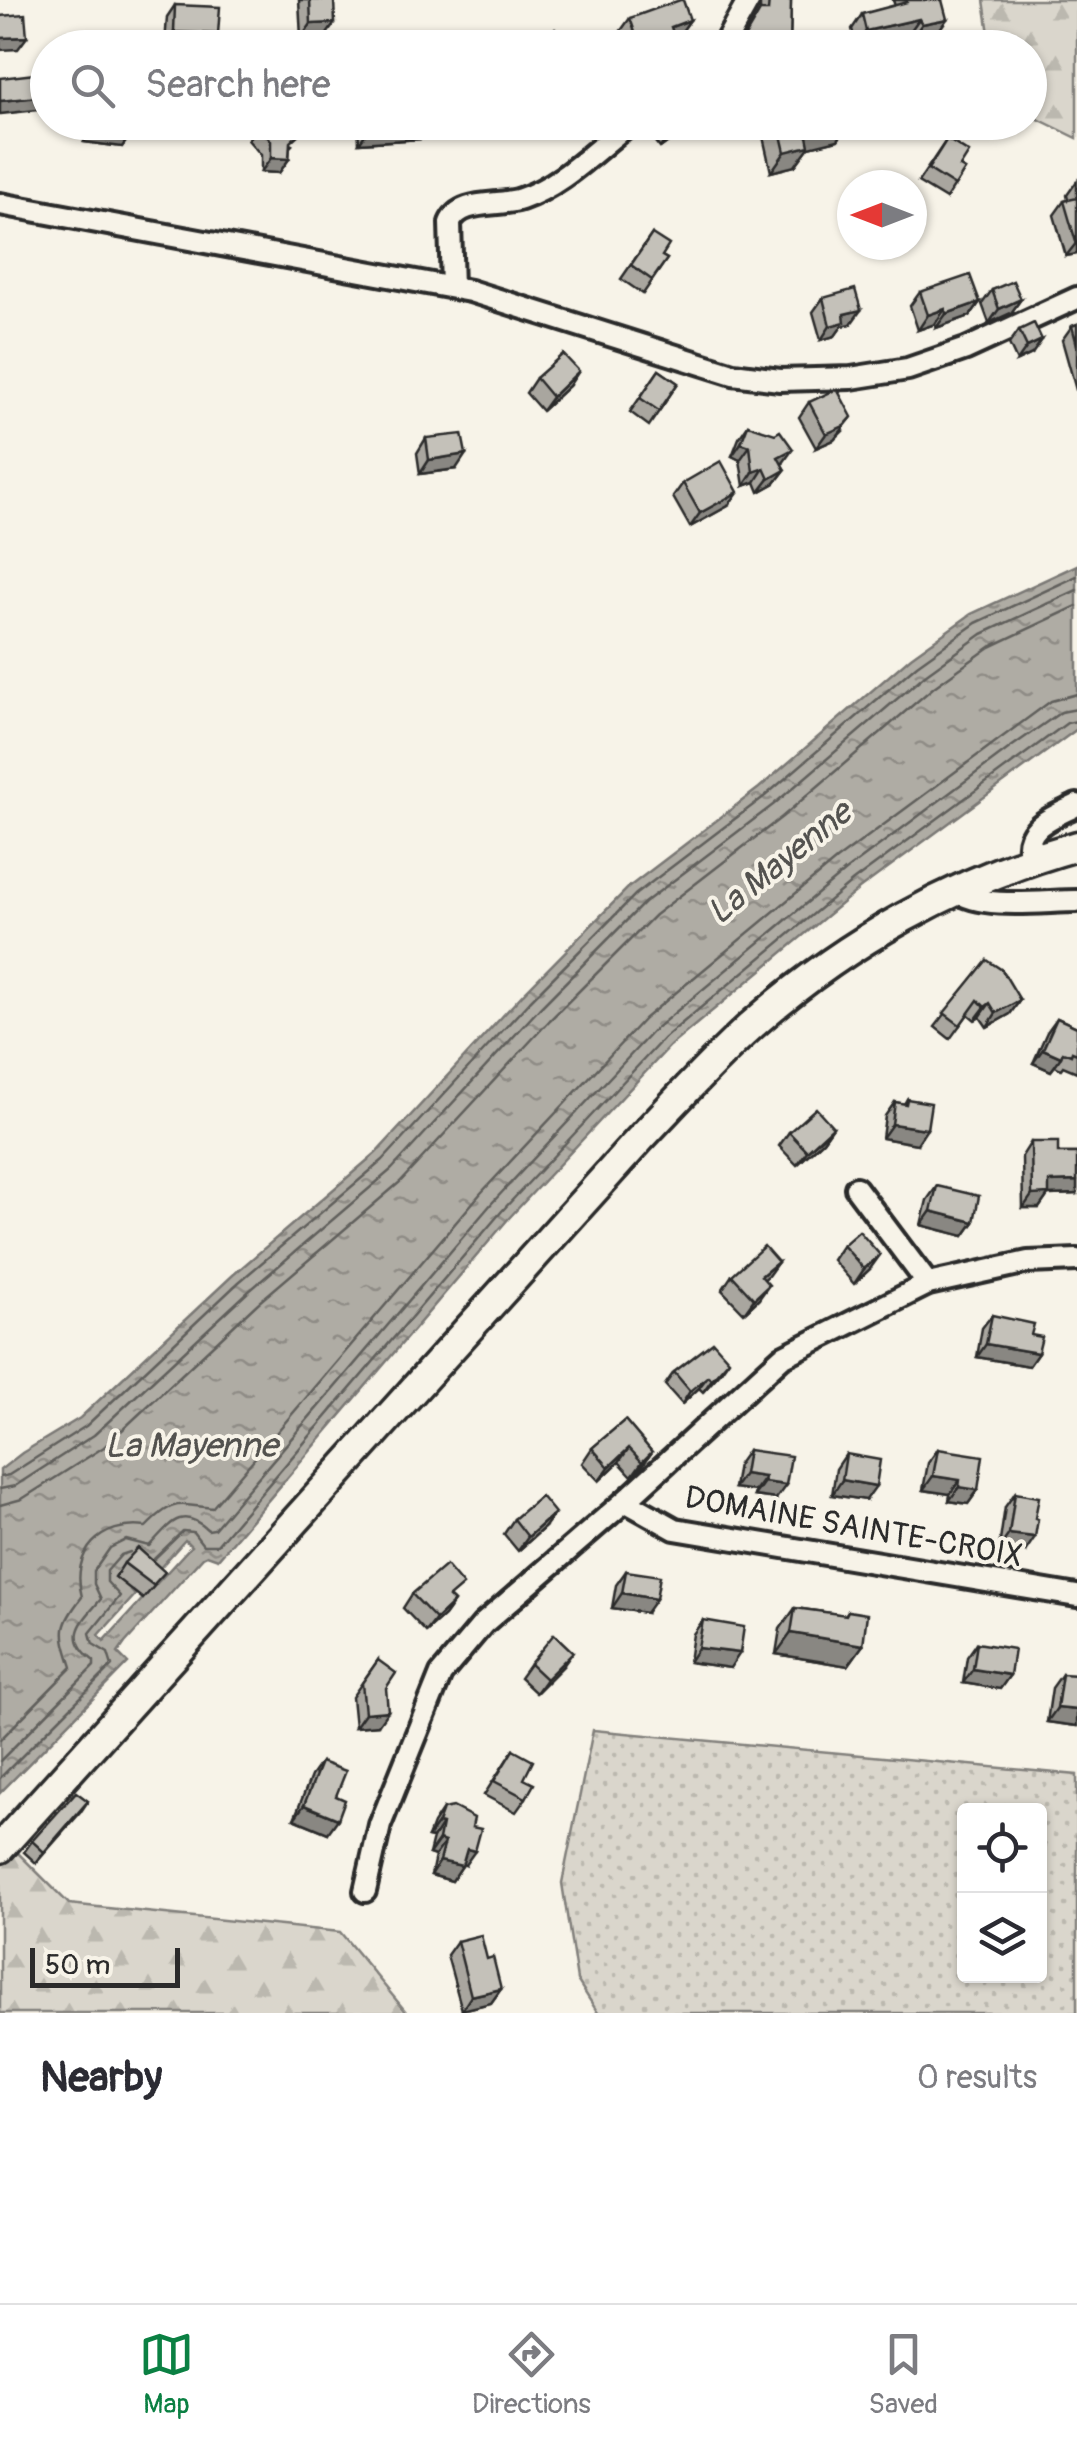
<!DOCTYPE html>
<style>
body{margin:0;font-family:Pangolin,sans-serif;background:#f7f7f7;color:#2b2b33}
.controls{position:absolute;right:30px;bottom:30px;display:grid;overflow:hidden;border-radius:10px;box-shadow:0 2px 8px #0004}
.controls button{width:90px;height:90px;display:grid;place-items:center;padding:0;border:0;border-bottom:2px solid #e1e1e2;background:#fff;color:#2b2b33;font:50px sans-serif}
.compass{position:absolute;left:837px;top:170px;width:90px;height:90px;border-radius:50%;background:#fff;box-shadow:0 2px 8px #0004;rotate:270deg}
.scale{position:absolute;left:30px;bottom:25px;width:150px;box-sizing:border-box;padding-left:10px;border:5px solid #2b2b2b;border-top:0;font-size:28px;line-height:35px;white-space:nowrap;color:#2b2b2b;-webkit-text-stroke:8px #f7f3e8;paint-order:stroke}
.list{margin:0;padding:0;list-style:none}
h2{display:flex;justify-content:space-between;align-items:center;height:130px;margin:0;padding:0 40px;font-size:42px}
h2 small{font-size:32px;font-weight:400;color:#7c7c81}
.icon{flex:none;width:55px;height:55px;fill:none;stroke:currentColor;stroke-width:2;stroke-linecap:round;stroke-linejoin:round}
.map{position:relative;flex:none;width:1077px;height:2013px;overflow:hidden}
.search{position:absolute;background:#fff;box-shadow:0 2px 8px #0004;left:30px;right:30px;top:30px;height:110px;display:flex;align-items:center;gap:25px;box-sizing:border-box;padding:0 35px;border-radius:55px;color:#7c7c81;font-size:38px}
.sheet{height:290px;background:#fff}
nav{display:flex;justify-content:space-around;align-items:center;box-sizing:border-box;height:140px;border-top:2px solid #e1e1e2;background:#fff;font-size:28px;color:#7c7c81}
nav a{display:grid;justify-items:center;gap:5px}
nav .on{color:#0b8043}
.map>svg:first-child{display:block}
.grass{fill:url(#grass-dots);stroke:#82807c;stroke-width:2.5;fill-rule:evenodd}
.forest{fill:url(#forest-firs);stroke:#82807c;stroke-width:2.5}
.water{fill:url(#water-ripples);stroke:#7a7874;stroke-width:2.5;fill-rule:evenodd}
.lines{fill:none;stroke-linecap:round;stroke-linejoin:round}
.shore{stroke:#605f5b;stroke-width:2.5}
.minor-casing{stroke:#2b2b2b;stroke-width:28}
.secondary-casing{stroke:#2b2b2b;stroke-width:35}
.minor{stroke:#f7f3e8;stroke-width:20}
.secondary{stroke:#f7f3e8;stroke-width:28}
.wall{fill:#a9a69f;stroke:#2b2b2b;stroke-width:2.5}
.shaded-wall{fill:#898782;stroke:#2b2b2b;stroke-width:2.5}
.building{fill:#c4c1b9;stroke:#2b2b2b;stroke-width:2.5}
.labels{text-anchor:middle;stroke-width:8;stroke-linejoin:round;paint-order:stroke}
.street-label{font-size:32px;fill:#2b2b2b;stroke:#f7f3e8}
.water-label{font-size:35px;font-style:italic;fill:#53524f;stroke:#f7f3e8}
</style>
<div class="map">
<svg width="1077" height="2013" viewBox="0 0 1077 2013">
<defs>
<pattern id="grass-dots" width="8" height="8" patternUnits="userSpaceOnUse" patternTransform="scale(2.5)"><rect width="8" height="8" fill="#dad6cc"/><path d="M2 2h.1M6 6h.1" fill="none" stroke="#bbb8af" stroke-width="1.8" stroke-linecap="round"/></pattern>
<pattern id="forest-firs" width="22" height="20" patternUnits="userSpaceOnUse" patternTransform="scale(2.5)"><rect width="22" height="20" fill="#dad6cc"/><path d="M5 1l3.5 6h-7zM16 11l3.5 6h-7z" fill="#bbb8af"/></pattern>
<pattern id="water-ripples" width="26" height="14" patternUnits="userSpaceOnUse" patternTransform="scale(2.5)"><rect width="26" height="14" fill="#afaca4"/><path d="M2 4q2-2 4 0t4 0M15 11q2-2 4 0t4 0" fill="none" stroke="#8f8c86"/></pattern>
</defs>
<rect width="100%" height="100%" fill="#f7f3e8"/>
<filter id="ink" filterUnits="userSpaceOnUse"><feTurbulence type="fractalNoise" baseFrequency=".01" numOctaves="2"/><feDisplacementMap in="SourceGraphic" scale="20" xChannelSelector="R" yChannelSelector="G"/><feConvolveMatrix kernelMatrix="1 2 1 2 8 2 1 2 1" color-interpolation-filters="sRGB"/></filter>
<g filter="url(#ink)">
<path class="grass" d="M593 1730 1077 1775V2013H598L577 1980 562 1883ZM964 1810H1040V1976H964Z"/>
<g class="forest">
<path d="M984 0H1077V138L1030 115V48L991 47Z"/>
<path d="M0 1835 69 1904 340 1932 407 2013H0Z"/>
</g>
<path class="water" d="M1077 565V729L859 889 670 1046 509 1218 218 1559 207 1555 203 1557 125 1643 118 1653 128 1663 0 1793V1470L22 1453 80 1418 233 1275 376 1153 523 994 629 887 759 788 911 657 971 614ZM185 1540 191 1546 104 1641 99 1635 135 1595 131 1591 144 1576 150 1579Z"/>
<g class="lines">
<g class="shore">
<path d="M0 1477 9 1475 86 1426 239 1282 383 1160 530 1001 636 894 765 796 917 665 976 623 1077 576"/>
<path d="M0 1489 15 1486 94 1435 248 1292 392 1169 539 1009 644 903 773 805 925 675 982 634 1077 590"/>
<path d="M0 1505 22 1499 104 1447 258 1303 400 1182 550 1020 655 915 782 817 934 687 990 647 1077 606"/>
<path d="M154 1559 183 1531 193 1532 203 1545H217L502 1211 663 1039 853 881 1067 723 1077 721"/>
<path d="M0 1740 72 1667C61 1632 58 1628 82 1597 70 1552 101 1521 146 1527 173 1499 177 1504 212 1508L481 1193 644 1019 836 860 1051 701 1077 694"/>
<path d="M0 1761 94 1666V1661C63 1636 82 1622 101 1599L94 1584V1571L110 1548 126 1540 149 1546C169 1526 180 1504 208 1530L214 1529 492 1203 654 1030 845 871 1011 747 1061 712 1077 709"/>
<path d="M0 1778 112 1666 108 1653 93 1644 90 1633 120 1596 107 1582V1571L121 1555 130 1552"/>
</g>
<defs>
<g id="minor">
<path d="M722 48 749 0"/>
<path d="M0 204 470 291 733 374 780 380 851 378 908 369 966 349 1077 298"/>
<path d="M452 287 450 223C460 198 499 207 521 199 565 184 595 149 632 122"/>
<path d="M1031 859C1020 827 1054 817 1077 805"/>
<path d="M956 891C984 910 1043 901 1077 901"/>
<path d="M856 1188 928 1284"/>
<path d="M625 1501 675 1529 1077 1596"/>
<path d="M365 1891 380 1825 441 1674 483 1624 625 1501 782 1357 928 1284 1028 1262 1077 1260"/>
</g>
<path id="secondary" d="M0 1848 639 1140C676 1101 712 1061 752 1025 844 943 958 879 1077 846"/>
</defs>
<use href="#minor" class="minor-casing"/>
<use href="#secondary" class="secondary-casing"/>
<use href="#minor" class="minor"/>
<use href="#secondary" class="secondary"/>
</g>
<g class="wall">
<path d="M299 0H334L325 37 301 38Z"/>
<path d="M760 0H791L790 48H737L760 12Z"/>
<path d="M893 0H942L937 33 912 38 909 33 856 45 852 29 862 14 895 6Z"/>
<path d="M175 5 218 34 210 46 165 44 167 17Z"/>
<path d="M630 18 690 20 680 34 670 38 663 48H626L620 32Z"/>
<path d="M532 32 557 46 567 48H522Z"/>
<path d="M87 122H134L132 133 122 147 84 142Z"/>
<path d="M360 122H430L420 139 359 143 358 125Z"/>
<path d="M653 122H690L686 129 660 148 647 132Z"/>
<path d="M769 122H850L838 140 809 147 795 166 771 172 762 132Z"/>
<path d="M258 126 292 145 290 147 289 159 279 173 261 172V155L248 140Z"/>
<path d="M947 139 960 167 965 170 946 199 918 182Z"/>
<path d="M1077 181V254L1066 256 1054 215 1064 201 1068 200 1067 195Z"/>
<path d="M652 234 662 256 667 259 643 294 621 279Z"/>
<path d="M992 290 1021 299 1011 313 989 323 982 304Z"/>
<path d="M920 292 980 302 970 316 936 328 935 324 918 330 910 306Z"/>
<path d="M823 298 851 324 842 326 835 336 821 340 813 312Z"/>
<path d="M1077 324V390H1076L1062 340 1072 326Z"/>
<path d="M1019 330 1032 354 1017 361 1009 344Z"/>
<path d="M659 370 678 383 649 426 630 412Z"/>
<path d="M536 378 569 386 542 411 526 393Z"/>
<path d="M809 402 843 431 834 440 816 448 799 417Z"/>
<path d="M748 425 783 463 781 464 785 470 775 483 759 492 755 482 744 486 740 460 732 456 739 438Z"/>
<path d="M426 438 456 469 420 474 417 453Z"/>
<path d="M683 483 728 506 690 527 673 497Z"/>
<path d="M987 960 1020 1000 1010 1014 987 1027 980 1017 975 1020 968 1014 950 1039 935 1027Z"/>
<path d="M1057 1018 1077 1027V1072L1063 1066 1061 1069 1055 1066 1051 1071 1033 1063 1047 1032Z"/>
<path d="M907 1099 917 1144 882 1138 885 1116 895 1102 904 1104Z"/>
<path d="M833 1127 823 1141 797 1165 779 1146 789 1132Z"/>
<path d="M1031 1142 1058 1153H1077V1194L1048 1195 1039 1208H1023L1022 1156Z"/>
<path d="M937 1186 974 1222 964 1236 921 1225 927 1200Z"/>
<path d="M843 1245 870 1269 854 1284 833 1260Z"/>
<path d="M778 1262 764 1279 759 1299 744 1313 722 1290 732 1275Z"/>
<path d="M992 1315 1031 1335 1038 1353 1029 1366 977 1357 982 1328Z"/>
<path d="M674 1372 720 1373 703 1392 699 1388 682 1404 665 1385Z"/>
<path d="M625 1420 652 1452 642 1466 632 1476 619 1462 599 1481 582 1463 592 1448Z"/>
<path d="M938 1449 978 1490 968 1504 949 1501 950 1494 923 1490 928 1463Z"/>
<path d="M748 1450 776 1499 754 1496 755 1491 734 1488 738 1464Z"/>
<path d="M846 1454 866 1500 832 1495 836 1469Z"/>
<path d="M1015 1493 1025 1552 999 1548 1005 1507Z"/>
<path d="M514 1519 545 1527 518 1551 504 1534Z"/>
<path d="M124 1563 155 1585 143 1599 115 1577Z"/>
<path d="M626 1571 646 1613 612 1608 616 1585Z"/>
<path d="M412 1594 452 1600 454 1602 444 1616 426 1632 403 1608Z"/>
<path d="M795 1608 845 1615 848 1611 863 1645 848 1666 776 1654 780 1629Z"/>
<path d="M703 1620 730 1668 689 1662 693 1634Z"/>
<path d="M977 1643 1010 1675 1000 1689 963 1683 967 1657Z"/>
<path d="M378 1660V1725L355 1727 352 1697Z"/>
<path d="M530 1664 563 1666 536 1693 520 1678Z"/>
<path d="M1062 1674 1077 1726 1047 1722 1052 1688Z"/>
<path d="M513 1750 524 1779 526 1798 516 1812 484 1795Z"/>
<path d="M321 1762 336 1796 328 1833 294 1819 311 1776Z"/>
<path d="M88 1801 36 1863 24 1852 32 1841Z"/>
<path d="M443 1809 465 1865 463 1864 452 1881 431 1875 435 1856 429 1854 433 1838 428 1837 433 1824Z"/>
<path d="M457 1941 501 1989 491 2003 462 2010 447 1955Z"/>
</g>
<g class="shaded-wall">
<path d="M919 19 909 33 856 45 866 31Z"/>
<path d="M947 19 937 33 912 38 922 24Z"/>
<path d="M690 20 680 34 670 38 663 47 637 48 639 44 671 27Z"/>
<path d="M335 23 325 37 301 38 311 24Z"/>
<path d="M174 32 218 34 210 46 165 44Z"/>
<path d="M27 37 18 49 0 50V38Z"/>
<path d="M47 96 37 110 0 114V101Z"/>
<path d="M685 122H690L686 129 660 148 670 133Z"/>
<path d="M842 122H850L838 140 809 147 795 166 771 172 785 152 806 131Z"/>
<path d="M430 125 420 139 359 143 369 129Z"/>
<path d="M94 127 132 133 122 147 84 142Z"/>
<path d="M271 158 289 159 279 173 261 172Z"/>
<path d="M1077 242V254L1066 256Z"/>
<path d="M1021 299 1011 313 989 323 999 309Z"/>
<path d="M980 302 970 316 936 328 946 314Z"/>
<path d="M945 309 935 324 918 330 928 315Z"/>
<path d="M861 310 851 324 842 326 835 336 821 340 830 326 844 314Z"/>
<path d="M1042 340 1032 354 1017 361 1027 347Z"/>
<path d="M579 371 569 386 542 411 552 397Z"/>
<path d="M852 417 834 440 816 448 826 434Z"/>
<path d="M741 443 750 446 740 460 732 456Z"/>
<path d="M793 449 783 463 768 471 778 457Z"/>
<path d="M466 454 456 469 420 474 429 460Z"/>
<path d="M764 468 755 482 744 486 753 472Z"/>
<path d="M785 470 775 483 759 492 769 479Z"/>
<path d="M738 492 728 506 690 527 700 513Z"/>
<path d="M1020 1000 1010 1014 987 1027 996 1013Z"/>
<path d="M990 1003 980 1017 975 1020 985 1007Z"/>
<path d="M1043 1049 1061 1057 1051 1071 1033 1063Z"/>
<path d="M892 1124 927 1129 917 1144 882 1138Z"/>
<path d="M833 1127 823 1141 797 1165 807 1151Z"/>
<path d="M1077 1181V1194L1048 1195 1039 1208H1023L1032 1195 1049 1182Z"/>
<path d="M931 1211 974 1222 964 1236 921 1225Z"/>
<path d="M880 1255 870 1269 854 1284 864 1269Z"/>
<path d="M778 1262 768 1276 751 1291 761 1276Z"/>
<path d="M769 1285 759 1299 744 1313 754 1299Z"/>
<path d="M986 1344 1038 1353 1029 1366 977 1357Z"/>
<path d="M729 1360 720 1373 703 1392 712 1379Z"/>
<path d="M708 1376 699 1388 682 1404 690 1391Z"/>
<path d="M629 1448 619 1462 599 1481 609 1467Z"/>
<path d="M652 1452 642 1466 632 1476 642 1462Z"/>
<path d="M744 1474 765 1477 755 1491 734 1488Z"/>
<path d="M933 1476 960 1480 950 1494 923 1490Z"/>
<path d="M842 1480 876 1486 866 1500 832 1495Z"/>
<path d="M764 1482 786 1485 776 1499 754 1496Z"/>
<path d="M959 1487 978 1490 968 1504 949 1501Z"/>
<path d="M555 1513 545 1527 518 1551 528 1537Z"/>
<path d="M1009 1534 1035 1537 1025 1552 999 1548Z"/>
<path d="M622 1593 656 1599 646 1613 612 1608Z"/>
<path d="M454 1602 444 1616 426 1632 436 1619Z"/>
<path d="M791 1633 863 1645 848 1666 776 1654Z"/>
<path d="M698 1648 740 1653 730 1668 689 1662Z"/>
<path d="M573 1652 563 1666 536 1693 546 1679Z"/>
<path d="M973 1669 1010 1675 1000 1689 963 1683Z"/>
<path d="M1057 1708 1077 1710V1726L1047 1722Z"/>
<path d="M388 1711 378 1725 355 1727 365 1713Z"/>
<path d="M88 1801 80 1813 36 1863 44 1852Z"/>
<path d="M304 1805 338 1819 328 1833 294 1819Z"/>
<path d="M438 1823 442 1824 433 1838 428 1837Z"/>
<path d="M439 1840 445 1842 435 1856 429 1854Z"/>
<path d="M467 1849 475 1851 465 1865 457 1864Z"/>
<path d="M440 1861 462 1866 452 1881 431 1875Z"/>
<path d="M501 1989 491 2003 462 2010 471 1996Z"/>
</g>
<g class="building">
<path d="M310 0H334L335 23 311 24Z"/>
<path d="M680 0H683L690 20 671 27 673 33 639 44 630 18Z"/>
<path d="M769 0H791L790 48H747L740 45 760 11H768Z"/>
<path d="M907 0H942L947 19 922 24 919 19 866 31 862 14 907 2Z"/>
<path d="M175 5 220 7 218 34 174 32Z"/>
<path d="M25 14 27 37 0 38V16Z"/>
<path d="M555 29 557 46 567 45V48H535L532 32Z"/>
<path d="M44 73 47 96 0 101V78Z"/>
<path d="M95 122H134L132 133 94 127Z"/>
<path d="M262 122H295L302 131 290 142 289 159 271 158V141L258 126Z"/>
<path d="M369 122H430V125L369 129Z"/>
<path d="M661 122H685L670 133Z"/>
<path d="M778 122H842L806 131 809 146 785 152Z"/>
<path d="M947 139 969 153 960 167 965 170 955 186 928 169Z"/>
<path d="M1077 198V242H1076L1064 201Z"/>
<path d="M652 234 669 245 662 256 667 259 652 280 631 265Z"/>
<path d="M970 275 980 302 946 314 945 309 928 315 920 292Z"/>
<path d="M1013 281 1021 299 999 309 992 290Z"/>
<path d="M855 289 861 310 844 314 845 322 830 326 823 298Z"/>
<path d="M1034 323 1042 340 1027 347 1019 330Z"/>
<path d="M1077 324V345L1072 326Z"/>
<path d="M563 354 579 371 552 397 536 378Z"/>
<path d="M659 370 678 383 659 411 640 398Z"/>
<path d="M837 389 852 417 844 426 826 434 809 402Z"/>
<path d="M748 425 775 434 780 431 793 449 778 457 785 470 769 479 764 468 753 472 750 446 741 443Z"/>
<path d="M462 434 466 454 429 460 426 438Z"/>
<path d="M721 461 738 492 700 513 683 483Z"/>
<path d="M987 960 1002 970 1020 1000 996 1013 990 1003 985 1007 978 1000 960 1025 944 1013Z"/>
<path d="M1057 1018 1077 1027V1054L1072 1052 1071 1055 1063 1052 1061 1057 1043 1049Z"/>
<path d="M907 1099 931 1103 927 1129 892 1124 895 1102 906 1104Z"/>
<path d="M816 1108 833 1127 807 1151 789 1132Z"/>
<path d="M1031 1142H1058V1153H1077V1181L1049 1182V1194L1032 1195Z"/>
<path d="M937 1186 979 1196 974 1222 931 1211Z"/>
<path d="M859 1231 880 1255 864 1269 843 1245Z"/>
<path d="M764 1246 778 1262 761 1276 769 1285 754 1299 732 1275Z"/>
<path d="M992 1315 1034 1324 1031 1335 1042 1337 1038 1353 986 1344Z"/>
<path d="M713 1342 729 1360 712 1379 708 1376 690 1391 674 1372Z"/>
<path d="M625 1420 652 1452 642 1462 629 1448 609 1467 592 1448Z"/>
<path d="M938 1449 983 1456 978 1490 959 1487 960 1480 933 1476Z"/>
<path d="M748 1450 791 1456 786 1485 764 1482 765 1477 744 1474Z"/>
<path d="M846 1454 880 1460 876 1486 842 1480Z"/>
<path d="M1015 1493 1039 1497 1035 1518 1038 1519 1035 1537 1009 1534Z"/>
<path d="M541 1496 555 1513 528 1537 514 1519Z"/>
<path d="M138 1548 165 1572 153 1585 124 1563Z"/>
<path d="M446 1565 463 1585 449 1597 454 1602 436 1619 412 1594Z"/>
<path d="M626 1571 660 1576 656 1599 622 1593Z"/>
<path d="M795 1608 846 1615 848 1611 867 1614 863 1645 791 1633Z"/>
<path d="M703 1620 744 1627 740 1653 698 1648Z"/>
<path d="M554 1634 573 1652 546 1679 530 1664Z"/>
<path d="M977 1643 1014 1649 1010 1675 973 1669Z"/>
<path d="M378 1660 396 1673 386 1688 388 1711 365 1713 362 1683Z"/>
<path d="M1062 1674 1077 1675V1710L1057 1708Z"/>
<path d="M513 1750 533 1761 524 1779 534 1784 526 1798 494 1781Z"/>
<path d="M321 1762 346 1771 336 1796 345 1800 338 1819 304 1805Z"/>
<path d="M76 1792 88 1801 44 1852 32 1841Z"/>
<path d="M453 1807 474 1818 472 1827 481 1829 475 1851 467 1849 462 1866 440 1861 445 1842 439 1840 442 1824 438 1823 443 1809Z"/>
<path d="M481 1935 487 1959 493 1957 501 1989 471 1996 457 1941Z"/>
</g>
</g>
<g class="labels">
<g class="street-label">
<text transform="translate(854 1526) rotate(10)" y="11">DOMAINE SAINTE-CROIX</text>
</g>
<g class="water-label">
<text transform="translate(779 862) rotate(-39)" y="12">La Mayenne</text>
<text x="191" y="1457">La Mayenne</text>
</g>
</g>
</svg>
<div class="controls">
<button><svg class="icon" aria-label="locate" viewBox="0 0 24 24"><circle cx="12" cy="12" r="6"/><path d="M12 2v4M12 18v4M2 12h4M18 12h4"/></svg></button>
<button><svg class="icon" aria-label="layers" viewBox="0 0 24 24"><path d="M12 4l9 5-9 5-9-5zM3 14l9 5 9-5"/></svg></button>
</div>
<svg class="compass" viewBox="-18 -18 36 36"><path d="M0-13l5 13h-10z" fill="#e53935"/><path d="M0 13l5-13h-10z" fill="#7c7c81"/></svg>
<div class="scale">50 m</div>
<div class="search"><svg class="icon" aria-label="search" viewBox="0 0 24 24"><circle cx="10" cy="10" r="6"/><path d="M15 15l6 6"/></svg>Search here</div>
</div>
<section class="sheet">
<h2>Nearby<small>0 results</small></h2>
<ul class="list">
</ul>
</section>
<nav>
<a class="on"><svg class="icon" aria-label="map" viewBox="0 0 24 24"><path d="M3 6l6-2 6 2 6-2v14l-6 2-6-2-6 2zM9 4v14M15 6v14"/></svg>Map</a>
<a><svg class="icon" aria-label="directions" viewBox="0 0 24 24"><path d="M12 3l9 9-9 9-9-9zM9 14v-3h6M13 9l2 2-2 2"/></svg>Directions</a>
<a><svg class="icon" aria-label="saved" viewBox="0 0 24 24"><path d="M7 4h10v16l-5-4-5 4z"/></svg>Saved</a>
</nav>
